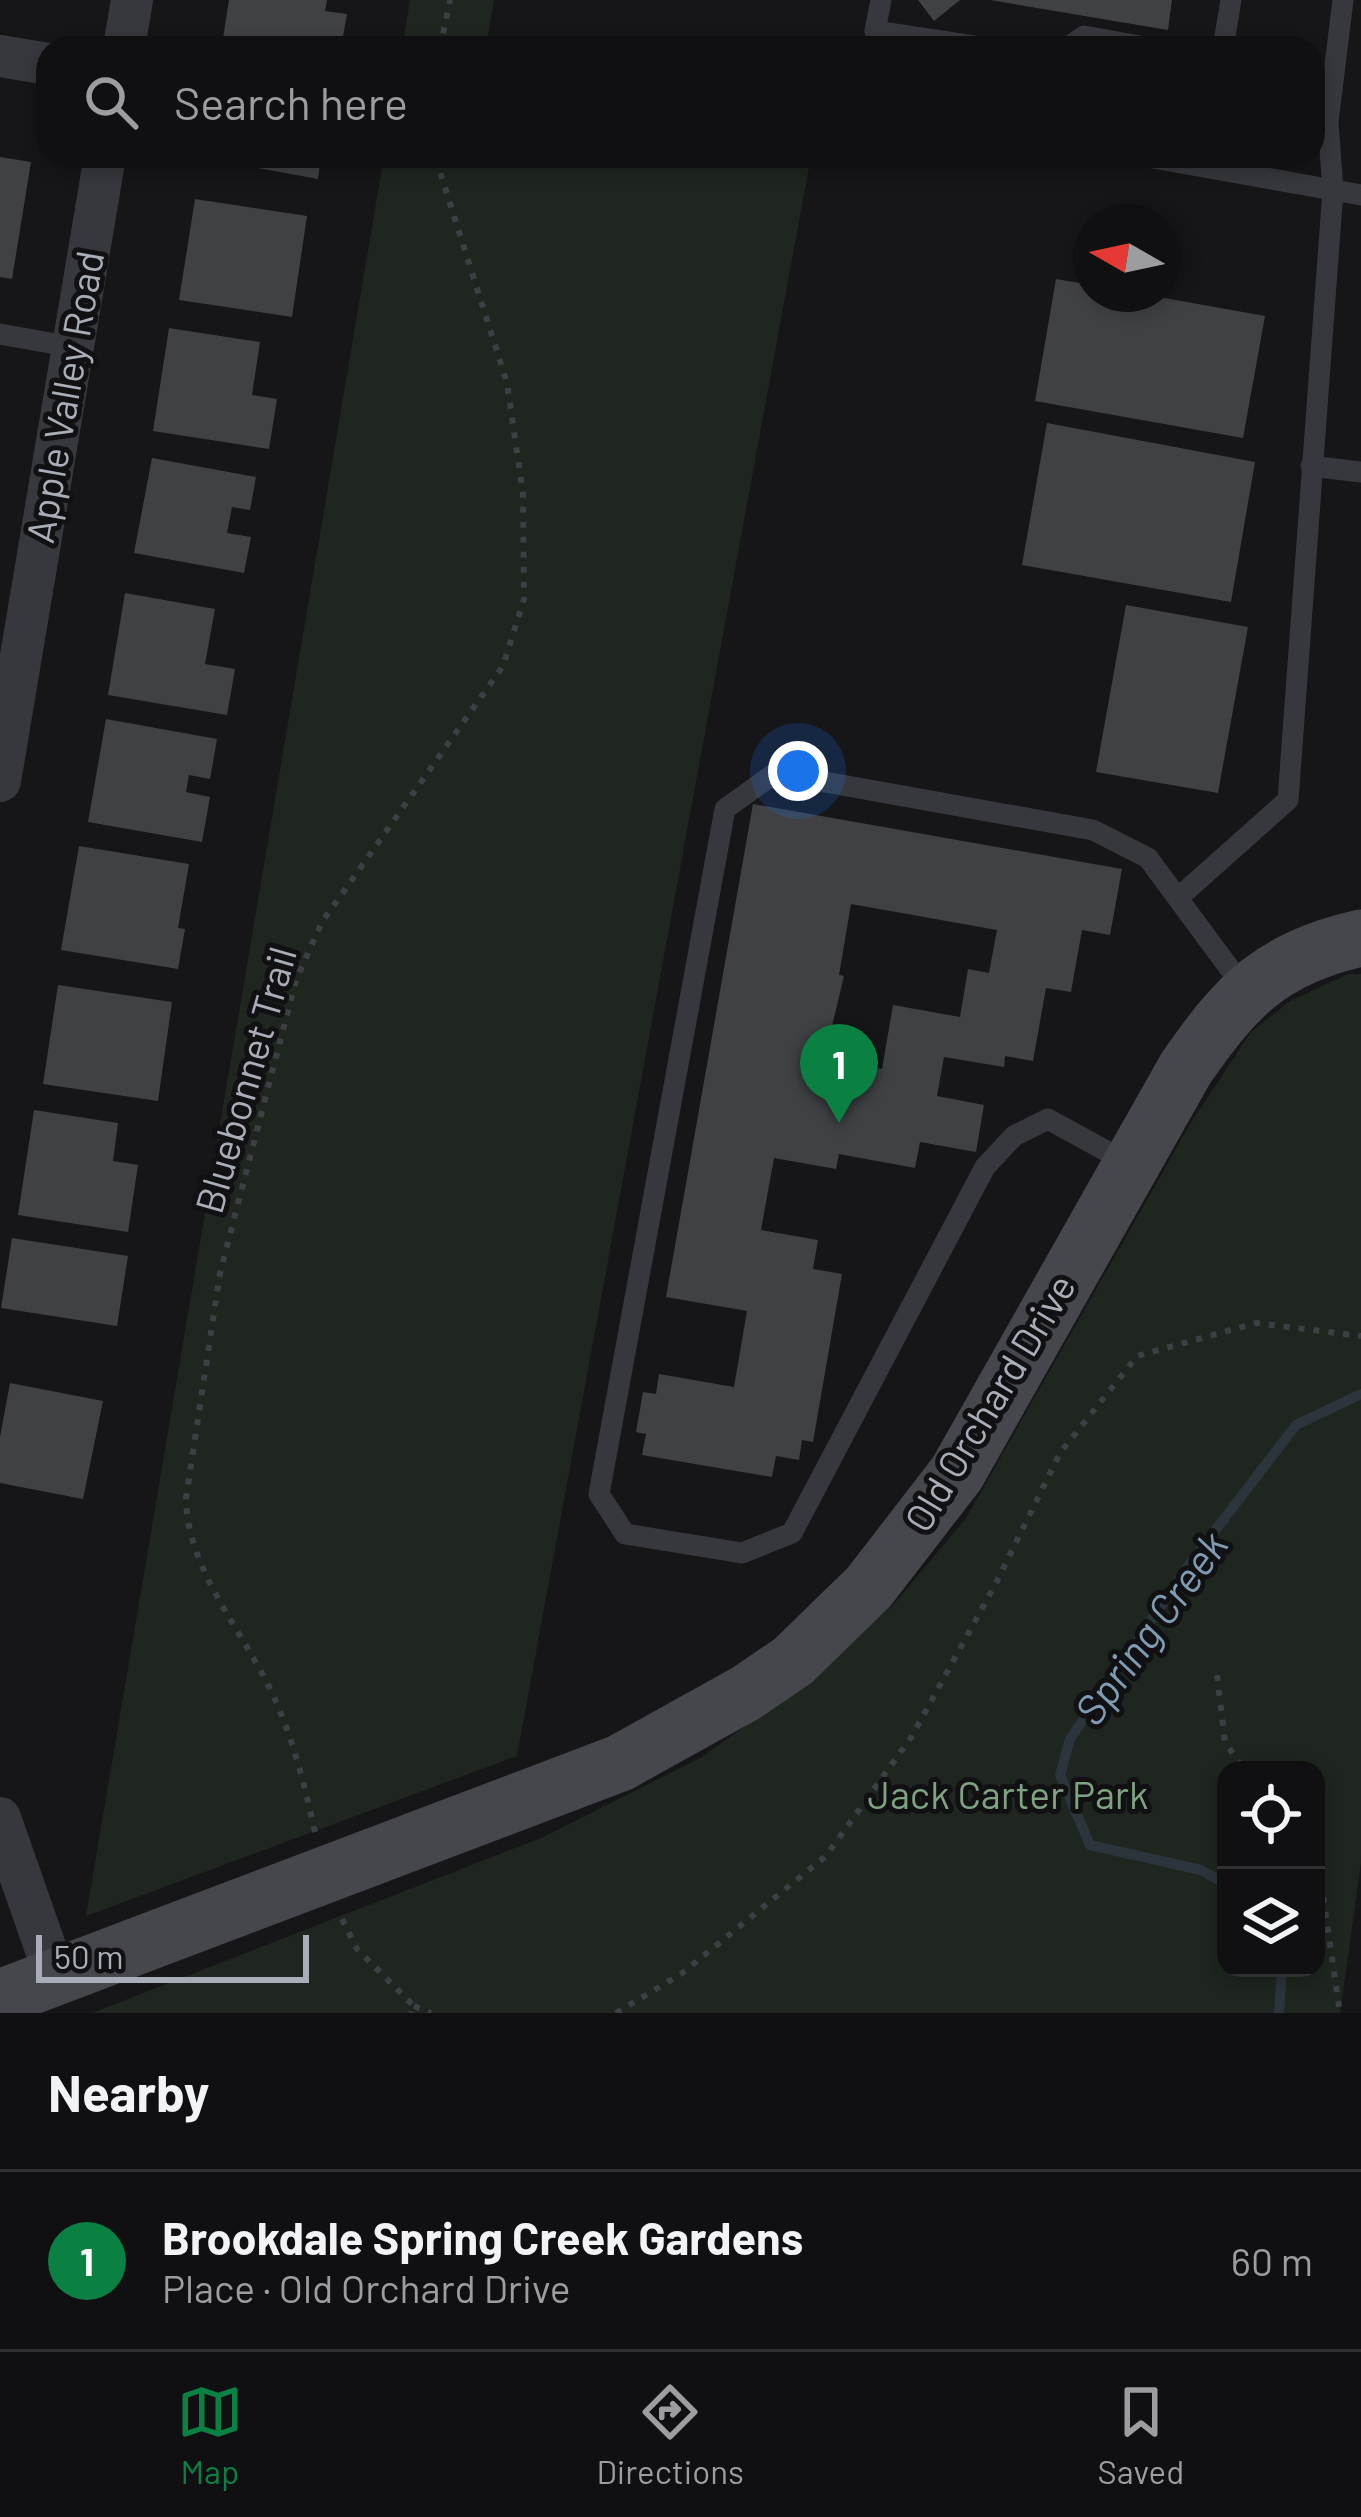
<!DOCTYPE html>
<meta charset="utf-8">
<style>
body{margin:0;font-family:Barlow,sans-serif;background:#19191b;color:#f1f3f6}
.controls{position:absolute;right:36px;bottom:36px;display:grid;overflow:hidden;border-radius:24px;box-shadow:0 6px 18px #0003}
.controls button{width:108px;height:108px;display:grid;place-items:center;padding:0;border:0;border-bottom:3px solid #303032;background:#101012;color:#f1f3f6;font:60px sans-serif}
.compass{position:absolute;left:1073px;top:204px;width:108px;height:108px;border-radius:50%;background:#101012;box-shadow:0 6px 18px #0003;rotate:279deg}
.scale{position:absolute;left:36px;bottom:30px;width:273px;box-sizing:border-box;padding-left:12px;border:6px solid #a8adb8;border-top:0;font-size:33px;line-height:42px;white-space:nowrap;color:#a8adb8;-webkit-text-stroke:9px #111113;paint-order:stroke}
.you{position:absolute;left:798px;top:771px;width:42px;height:42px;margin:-30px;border:9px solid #fff;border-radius:50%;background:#1a73e8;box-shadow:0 0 0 18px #1a73e833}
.badge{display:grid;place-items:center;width:78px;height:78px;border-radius:50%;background:#0b8043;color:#fff;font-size:39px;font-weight:700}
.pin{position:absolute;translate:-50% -99px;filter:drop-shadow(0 3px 6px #0008)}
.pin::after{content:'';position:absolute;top:63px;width:42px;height:36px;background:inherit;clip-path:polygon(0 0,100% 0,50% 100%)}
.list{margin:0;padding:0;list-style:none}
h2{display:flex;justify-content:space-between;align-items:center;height:156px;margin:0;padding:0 48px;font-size:51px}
h2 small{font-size:39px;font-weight:400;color:#9c9d9f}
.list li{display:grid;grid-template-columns:78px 1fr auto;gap:36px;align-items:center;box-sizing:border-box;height:180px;padding:0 48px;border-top:3px solid #303032}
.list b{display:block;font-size:45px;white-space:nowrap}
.list p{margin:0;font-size:39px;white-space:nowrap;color:#9c9d9f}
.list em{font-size:39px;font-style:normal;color:#9c9d9f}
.icon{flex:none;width:66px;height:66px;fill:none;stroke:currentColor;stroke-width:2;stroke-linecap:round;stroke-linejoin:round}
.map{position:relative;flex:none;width:1361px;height:2013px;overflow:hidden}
.search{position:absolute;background:#101012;box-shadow:0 6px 18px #0003;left:36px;right:36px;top:36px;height:132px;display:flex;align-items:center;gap:30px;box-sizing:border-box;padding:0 42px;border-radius:36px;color:#9c9d9f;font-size:45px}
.sheet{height:336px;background:#101012}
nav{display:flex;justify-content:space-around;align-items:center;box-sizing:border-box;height:168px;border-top:3px solid #303032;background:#101012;font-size:33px;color:#9c9d9f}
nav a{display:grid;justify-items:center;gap:6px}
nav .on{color:#0b8043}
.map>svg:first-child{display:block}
.green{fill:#1e261f;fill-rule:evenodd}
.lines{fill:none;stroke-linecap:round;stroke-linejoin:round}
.stream{stroke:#2c353c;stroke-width:10}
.building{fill:#404145;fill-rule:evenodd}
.path{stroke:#3d3f44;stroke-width:6;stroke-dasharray:6 9;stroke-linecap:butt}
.lane{stroke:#37383d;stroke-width:21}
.street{stroke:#37383d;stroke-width:42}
.secondary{stroke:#45474d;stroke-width:57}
.labels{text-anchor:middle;stroke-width:10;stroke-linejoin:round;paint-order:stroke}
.street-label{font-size:39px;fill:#a8adb8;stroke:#111113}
.park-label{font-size:39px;fill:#7fa381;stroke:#111113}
.water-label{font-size:42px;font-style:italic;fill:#7f9bb3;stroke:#111113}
</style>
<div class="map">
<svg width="1361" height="2013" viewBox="0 0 1361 2013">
<rect width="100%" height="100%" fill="#161618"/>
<g class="green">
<path d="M410 0H494L486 48H402Z"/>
<path d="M384 156H811L517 1756 86 1916Z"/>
<path d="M1348 974H1361V1863L1340 2013H92L541 1838 700 1758 781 1701 894 1604 966 1518 1190 1124 1250 1033 1290 1001ZM1226 1770H1316V1968H1226Z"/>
</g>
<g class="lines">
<g class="stream">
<path d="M1226 1884 1201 1870 1090 1845 1060 1775 1070 1739 1188 1566 1296 1425 1361 1394"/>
<path d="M1279 2013 1282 1968"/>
</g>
</g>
<g class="building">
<path d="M229 0H327L325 11 347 14 341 48H289L223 38Z"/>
<path d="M918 0H960L934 21Z"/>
<path d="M990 0H1172L1168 30Z"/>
<path d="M192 156H321L318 179Z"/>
<path d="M0 157 31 162 12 279 0 277Z"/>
<path d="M195 199 307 216 292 317 179 300Z"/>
<path d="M1056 279 1091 285V294H1142L1265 316 1243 438 1035 401Z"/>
<path d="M169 328 260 342 252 395 277 399 269 449 153 431Z"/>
<path d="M1047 423 1255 462 1231 602 1022 565Z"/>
<path d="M152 458 256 477 250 510 232 507 227 533 251 537 244 573 134 553Z"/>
<path d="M125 593 215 609 205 664 235 669 227 715 108 695Z"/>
<path d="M1126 605 1248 627 1218 793 1096 772Z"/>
<path d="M106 719 217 739 210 779 189 775 186 792 210 797 202 842 88 822Z"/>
<path d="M753 804 1122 869 1110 935 1082 930 1071 992 1046 988 1033 1061 1005 1056 1004 1067 944 1057 937 1096 984 1105 976 1152 920 1142 915 1168 839 1154 836 1169 774 1158 761 1230 818 1240 813 1269 842 1274 813 1442 802 1440 799 1460 776 1456 772 1477 642 1455 646 1434 636 1432 643 1392 656 1394 659 1374 734 1387 747 1311 666 1297ZM851 904 997 930 989 973 968 969 960 1017 893 1005 882 1069 824 1059 844 976 839 975Z"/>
<path d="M79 846 189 864 178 928 185 929 178 969 61 950Z"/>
<path d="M58 985 172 1002 158 1101 43 1084Z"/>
<path d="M34 1110 118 1123 113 1161 138 1165 128 1232 18 1215Z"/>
<path d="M12 1238 128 1256 117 1326 1 1308Z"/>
<path d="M10 1383 103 1401 83 1499 0 1483V1437Z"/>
</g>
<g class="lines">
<g class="path">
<path d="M440 48 450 0"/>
<path d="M1217 1675 1225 1742 1244 1770"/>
<path d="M315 1832C304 1783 293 1737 271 1691 241 1628 187 1569 186 1498L220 1273 296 980 322 922 503 666 524 599 523 494 507 383 435 156"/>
<path d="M1316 1884 1323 1896 1340 2013"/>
<path d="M342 1919 357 1949 414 2006 411 2013"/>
<path d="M414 2006 431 2013"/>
<path d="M616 2013 681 1974 826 1856 912 1736 996 1583 1060 1453 1137 1356 1256 1323 1361 1336"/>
</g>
<g class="lane">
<path d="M881 0 875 31 987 48"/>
<path d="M1067 48 1084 36 1151 48"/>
<path d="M1223 48 1231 0"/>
<path d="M1142 156 1333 190 1328 122 1343 0"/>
<path d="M0 334 73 347"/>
<path d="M1311 466 1361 472"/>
<path d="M1178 898 1288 800 1333 190 1361 195"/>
<path d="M1130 1164 1048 1119 1014 1136 985 1167 792 1533 742 1553 625 1534 599 1494 725 809 775 773 1093 830 1148 858 1247 992"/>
</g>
<g class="street">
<path d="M124 48 132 0"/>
<path d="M0 56 48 64"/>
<path d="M0 781 105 156"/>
<path d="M0 1818 56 1978"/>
</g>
<path class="secondary" d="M0 1998 620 1763 746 1693 793 1661 869 1587 957 1473 1186 1068C1236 996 1271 958 1361 938"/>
</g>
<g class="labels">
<g class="street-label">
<text transform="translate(65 397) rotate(-80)" y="14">Apple Valley Road</text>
<text transform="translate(246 1080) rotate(-74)" y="14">Bluebonnet Trail</text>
<text transform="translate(990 1403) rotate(-59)" y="14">Old Orchard Drive</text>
</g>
<g class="park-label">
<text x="1008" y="1809">Jack Carter Park</text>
</g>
<g class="water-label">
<text transform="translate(1151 1628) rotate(-54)" y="15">Spring Creek</text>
</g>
</g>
</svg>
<div class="controls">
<button><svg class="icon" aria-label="locate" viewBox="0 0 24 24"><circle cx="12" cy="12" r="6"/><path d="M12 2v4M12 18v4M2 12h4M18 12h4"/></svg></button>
<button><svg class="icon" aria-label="layers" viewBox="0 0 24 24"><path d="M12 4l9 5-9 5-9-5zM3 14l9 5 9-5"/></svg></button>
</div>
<svg class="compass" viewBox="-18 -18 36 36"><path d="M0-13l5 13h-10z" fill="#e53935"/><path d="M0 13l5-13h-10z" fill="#9c9d9f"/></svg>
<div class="scale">50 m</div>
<div class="you"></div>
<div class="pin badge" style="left:839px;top:1123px">1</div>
<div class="search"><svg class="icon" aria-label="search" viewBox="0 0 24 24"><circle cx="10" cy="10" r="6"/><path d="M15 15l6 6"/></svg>Search here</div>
</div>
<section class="sheet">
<h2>Nearby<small></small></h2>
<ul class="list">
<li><span class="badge">1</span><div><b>Brookdale Spring Creek Gardens</b><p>Place · Old Orchard Drive</p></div><em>60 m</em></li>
</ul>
</section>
<nav>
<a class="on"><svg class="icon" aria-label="map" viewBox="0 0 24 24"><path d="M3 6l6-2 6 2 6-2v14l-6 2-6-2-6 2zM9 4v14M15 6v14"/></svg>Map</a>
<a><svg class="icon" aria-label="directions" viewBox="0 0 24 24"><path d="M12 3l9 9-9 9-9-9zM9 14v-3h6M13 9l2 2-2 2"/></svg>Directions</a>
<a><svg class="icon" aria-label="saved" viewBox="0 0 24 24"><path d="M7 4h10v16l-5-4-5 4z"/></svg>Saved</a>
</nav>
